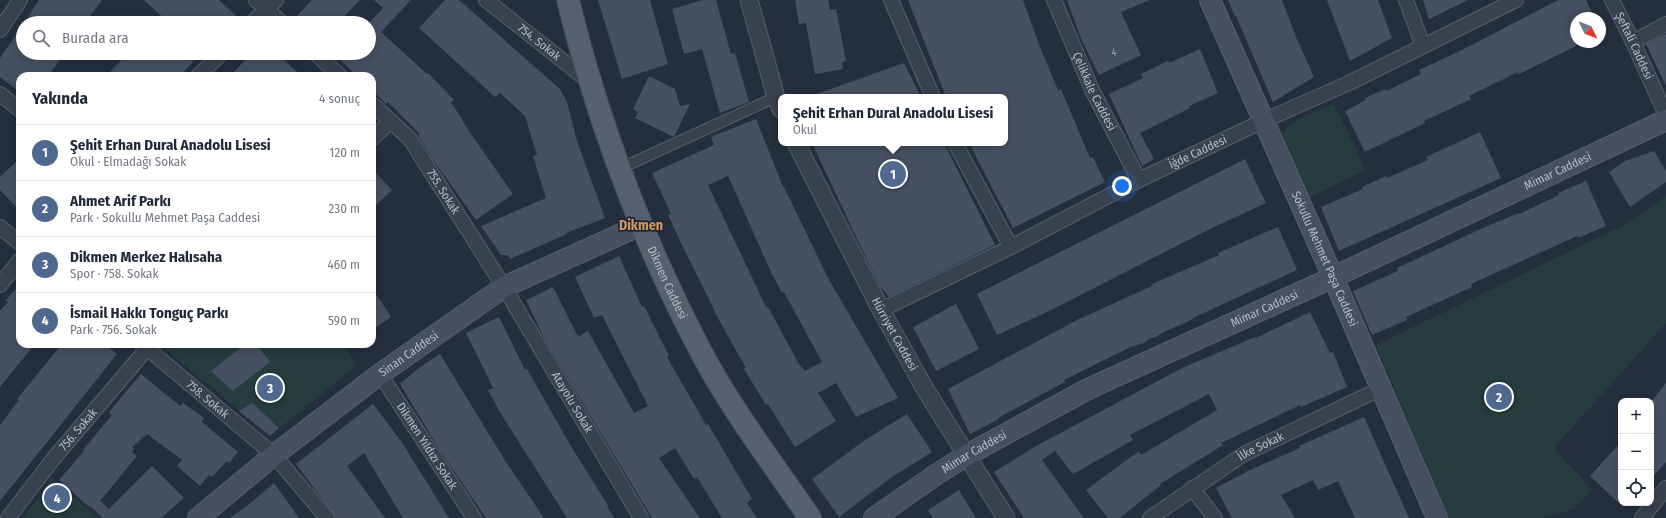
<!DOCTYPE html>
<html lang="tr">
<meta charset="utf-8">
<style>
body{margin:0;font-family:"Fira Sans Condensed",sans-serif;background:#f6f6f7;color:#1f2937}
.controls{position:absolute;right:12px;bottom:12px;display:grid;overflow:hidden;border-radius:8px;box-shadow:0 2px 10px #0003}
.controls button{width:36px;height:36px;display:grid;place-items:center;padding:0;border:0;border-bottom:1px solid #e0e1e3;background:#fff;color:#1f2937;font:20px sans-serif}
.compass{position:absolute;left:1570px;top:12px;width:36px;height:36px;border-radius:50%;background:#fff;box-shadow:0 2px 10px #0003;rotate:133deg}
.you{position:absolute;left:1122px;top:186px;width:14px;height:14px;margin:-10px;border:3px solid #fff;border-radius:50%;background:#1a73e8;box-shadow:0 0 0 6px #1a73e833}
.badge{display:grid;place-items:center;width:26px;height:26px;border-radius:50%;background:#4f688e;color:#fff;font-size:13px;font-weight:700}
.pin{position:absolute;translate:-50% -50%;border:2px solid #fff;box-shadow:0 1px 4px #0006}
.popup{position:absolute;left:778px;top:94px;width:230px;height:52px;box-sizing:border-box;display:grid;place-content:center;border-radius:8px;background:#fff;filter:drop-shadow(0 1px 3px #0005);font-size:13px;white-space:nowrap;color:#747a83}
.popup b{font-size:15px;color:#1f2937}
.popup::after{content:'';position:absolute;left:50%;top:100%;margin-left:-8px;border:8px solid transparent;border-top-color:#fff}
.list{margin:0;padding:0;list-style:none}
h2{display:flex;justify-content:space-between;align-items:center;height:52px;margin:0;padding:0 16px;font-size:17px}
h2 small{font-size:13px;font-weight:400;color:#747a83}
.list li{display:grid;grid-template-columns:26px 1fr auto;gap:12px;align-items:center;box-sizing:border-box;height:56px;padding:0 16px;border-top:1px solid #e0e1e3}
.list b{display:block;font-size:15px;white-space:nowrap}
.list p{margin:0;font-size:13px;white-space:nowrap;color:#747a83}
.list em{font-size:13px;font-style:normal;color:#747a83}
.icon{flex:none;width:22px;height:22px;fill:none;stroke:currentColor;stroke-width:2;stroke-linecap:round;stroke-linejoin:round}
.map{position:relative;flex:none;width:1666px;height:518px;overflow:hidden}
.search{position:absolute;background:#fff;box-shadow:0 2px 10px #0003;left:16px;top:16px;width:360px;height:44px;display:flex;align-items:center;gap:10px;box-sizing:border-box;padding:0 14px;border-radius:22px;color:#747a83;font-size:15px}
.panel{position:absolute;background:#fff;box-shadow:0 2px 10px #0003;left:16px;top:72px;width:360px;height:276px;border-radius:12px}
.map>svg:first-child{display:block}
.green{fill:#263c3f}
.building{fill:#455162;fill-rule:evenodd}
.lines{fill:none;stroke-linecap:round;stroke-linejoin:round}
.pedestrian-casing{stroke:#565f6c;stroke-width:12}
.minor-casing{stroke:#565f6c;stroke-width:16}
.tertiary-casing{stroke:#565f6c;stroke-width:19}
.secondary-casing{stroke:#565f6c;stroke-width:22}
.primary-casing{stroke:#414a57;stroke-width:24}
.pedestrian{stroke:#38414e;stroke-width:10}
.minor{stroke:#38414e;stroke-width:14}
.tertiary{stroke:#38414e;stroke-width:17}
.secondary{stroke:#465061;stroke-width:20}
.primary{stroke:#56606e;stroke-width:22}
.labels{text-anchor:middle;stroke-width:3.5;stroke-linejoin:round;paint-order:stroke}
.number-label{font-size:10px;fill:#98a1af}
.street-label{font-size:12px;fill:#b4bcc9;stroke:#1d2633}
.quarter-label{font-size:14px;font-weight:bold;fill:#d59563;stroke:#1d2633}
</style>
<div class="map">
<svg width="1666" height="518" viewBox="0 0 1666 518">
<rect width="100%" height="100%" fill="#242f3e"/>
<g class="green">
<path d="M1334 104 1366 170 1309 198 1284 143C1283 139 1282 135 1284 131 1289 120 1322 109 1334 104Z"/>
<path d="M1666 196V323L1554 448 1592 490 1574 509 1541 518H1449L1376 345 1624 225Z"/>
<path d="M166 344H344L356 366 270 436 165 349Z"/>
<path d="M52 478 98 518H24Z"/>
</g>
<g class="building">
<path d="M39 0H102L85 23H24Z"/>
<path d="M144 0H219L237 17 231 23H169Z"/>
<path d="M312 0H360L338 23H304L297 16Z"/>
<path d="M374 0H411L381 32 427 74 428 73 454 100 451 102 471 134 513 194 476 220 432 158 418 135 420 134 388 102 386 104 372 90V76H357L333 53H369V23L383 8Z"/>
<path d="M445 0H459L560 89 567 102 577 141 605 218 566 233 567 234 510 259 507 255H501L481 226 546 198 533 156 537 155 525 116 500 93 495 97 419 28Z"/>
<path d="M598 0H650L668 64 622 79Z"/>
<path d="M703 0H716L731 54 735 53 749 102 720 113 702 49 684 54 672 9Z"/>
<path d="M795 0H828L830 10 836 9 846 61 842 62 843 69 815 74 806 23 799 24Z"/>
<path d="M908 0H1023L1040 47 1058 90 1061 89 1090 158 1093 157 1105 182 1013 228 969 143H1005V97H946Z"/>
<path d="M1067 0H1150L1121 12 1141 55 1099 75 1082 41Z"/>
<path d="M1228 0H1282L1296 37 1314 77 1273 102 1236 16 1235 17Z"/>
<path d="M1327 0H1378L1392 38 1350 61Z"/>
<path d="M1423 0H1468L1429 19Z"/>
<path d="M1558 0H1586L1594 18H1576V46L1519 74 1518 72 1469 96 1471 99 1424 121 1425 123 1365 152 1345 111 1366 100 1365 98 1385 89 1386 91 1421 74 1419 70 1460 51Z"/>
<path d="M23 25V53H65L48 76H20V92L0 77V58Z"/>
<path d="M1666 34V86L1646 44Z"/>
<path d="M1200 49 1218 93 1189 106 1190 108 1140 133 1154 159 1142 166 1109 94 1143 78 1141 74 1168 61 1169 63Z"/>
<path d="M128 53H201L180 76H106Z"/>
<path d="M252 53H276L302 76H230Z"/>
<path d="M904 63 921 97H811V96Z"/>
<path d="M649 76 675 89 680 106 690 104 674 137 635 118 638 112 633 109Z"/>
<path d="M756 119 783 187H784L828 278 898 398 856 417 836 383 818 393 836 421 795 447 768 404 766 405 744 369 746 368 720 322 682 245 668 215 671 214 652 173 714 145 711 137ZM728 176 771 272 782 293 784 292 822 362 805 371 799 364 768 307H766L708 185Z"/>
<path d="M1480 132 1501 178 1339 251 1321 207 1363 189 1362 187 1386 176 1387 178 1428 160 1426 157Z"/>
<path d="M812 143H944L995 245 889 297 881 288 867 260Z"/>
<path d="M1654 151 1666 171V182L1630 207 1609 172 1625 161Z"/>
<path d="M20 158V211L0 190V177Z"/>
<path d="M1245 159 1266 203 1208 230 1051 310 997 335 977 294Z"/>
<path d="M372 169 392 190 372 209Z"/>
<path d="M1586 181 1606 226 1578 238 1577 236 1471 284 1472 287 1406 317 1407 320 1372 335 1353 291 1398 271 1397 268 1485 227 1519 213V214L1559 195 1558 193Z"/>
<path d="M1278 227 1297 270 1193 318V319L1162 333 1156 337 1149 339 1144 343 1131 347 1102 361 1064 380 1065 382 998 418 999 419 970 434 948 389 1077 320 1152 286V284L1219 255 1218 253Z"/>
<path d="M619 256 642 307 644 306 669 356 667 357 706 425 708 424 752 499 747 503 757 518H722L697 477 694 479 675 448 659 458 700 518H652L545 340 526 300 553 287 578 337 588 331 634 413 648 406 602 315 594 318 575 277Z"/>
<path d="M20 284V344H35L0 387V311L8 302 6 300Z"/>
<path d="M372 288 391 317 372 330Z"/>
<path d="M956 304 979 349 936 371 913 327Z"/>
<path d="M1310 312 1330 353 1333 352 1347 387 1301 407 1300 405 1221 443 1223 445 1160 484 1161 485 1120 518H1108L1086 490 1139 451 1141 455 1217 410 1209 394 1130 435 1133 440 1073 474 1055 451 1042 460 1084 518H1024L994 472 1036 446 1182 368 1255 337 1256 338Z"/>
<path d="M499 317 525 370 527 369 572 448 608 505 607 506 614 518H567L501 414 488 390 493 388 466 333Z"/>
<path d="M62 344H104L117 354 0 501V425L19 400 17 399Z"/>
<path d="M245 344H256L270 362 233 391 211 371Z"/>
<path d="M440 354 506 462 544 518H486L439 449 400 384 419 368Z"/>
<path d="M141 374 180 406 183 403 204 418 202 422 238 452 229 463 227 461 212 477 209 475 200 486 177 466 182 460 147 434 132 447 134 449 132 452 137 456 100 501 109 509 152 466 184 498 161 518H100L102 517 90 506 89 507 59 480 84 451 83 450 112 415 109 412Z"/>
<path d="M1666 383V462L1651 479V402Z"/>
<path d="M252 403 279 428 270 436 239 411Z"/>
<path d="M373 404 401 441 449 518H403L364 453 347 466 385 518H336L296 464Z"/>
<path d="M907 414 932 452 892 477 839 517 812 479 865 440Z"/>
<path d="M1364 417 1409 518H1355L1338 481 1318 490 1313 480 1281 495 1295 518H1232L1216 488 1250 470 1300 448 1299 446Z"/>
<path d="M1621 442V505L1590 476Z"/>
<path d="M274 483 299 518H230L252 502Z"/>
<path d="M959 490 976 518H933L928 510Z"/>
</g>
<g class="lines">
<defs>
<path id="pedestrian" d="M619 169 776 97"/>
<g id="minor">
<path d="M256 0 282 23"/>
<path id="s1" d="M486 0 591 83"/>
<path d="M891 0 933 97"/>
<path id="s2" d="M1054 0 1092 90 1139 180"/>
<path d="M1406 0 1423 46"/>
<path id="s3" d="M1612 0 1633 42 1666 115"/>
<path d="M252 23 276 0"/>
<path d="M0 30 20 0"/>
<path d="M1633 42 1666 24"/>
<path d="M315 53 340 76"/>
<path d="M198 76 222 53"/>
<path d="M0 94 20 110"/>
<path id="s4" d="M372 104 410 139 504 287 641 518"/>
<path d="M372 139 391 121"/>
<path d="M955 143 1011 247"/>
<path d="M0 227 20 243"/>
<path d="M0 285 20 260"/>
<path id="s5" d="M881 310 1011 247 1139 180 1263 121 1349 83 1516 0"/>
<path id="s6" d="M142 344 274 455 327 518"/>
<path id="s7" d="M380 374 474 518"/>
<path d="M1192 488 1215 518"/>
<path id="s8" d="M8 518 54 458 151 344"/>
<path id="s9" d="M1150 518 1244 454 1380 389"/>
<path d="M1642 518 1666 488"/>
</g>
<g id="tertiary">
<path d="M749 0 776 97 781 109"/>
<path id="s10" d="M796 143 881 310 925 389 1006 518"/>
</g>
<g id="secondary">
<path id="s11" d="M1210 0 1333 277 1437 518"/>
<path id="s12" d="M198 518 274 455 380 374 504 287 641 225"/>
<path id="s13" d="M874 518 934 476 967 455 1088 389 1323 282 1666 120"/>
</g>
<g id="primary">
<path id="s14" d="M568 0C597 119 642 239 699 348 730 408 772 462 810 518"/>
</g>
</defs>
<use href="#pedestrian" class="pedestrian-casing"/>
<use href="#minor" class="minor-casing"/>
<use href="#tertiary" class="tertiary-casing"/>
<use href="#secondary" class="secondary-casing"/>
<use href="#primary" class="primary-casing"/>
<use href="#pedestrian" class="pedestrian"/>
<use href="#minor" class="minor"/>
<use href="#tertiary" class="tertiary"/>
<use href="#secondary" class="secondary"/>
<use href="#primary" class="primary"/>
</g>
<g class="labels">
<g class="number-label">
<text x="1114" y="56">4</text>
</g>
<g class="street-label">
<text dy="4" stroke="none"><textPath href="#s1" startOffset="68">754. Sokak</textPath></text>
<text dy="4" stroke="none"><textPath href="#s3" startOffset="51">Şeftali Caddesi</textPath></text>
<text dy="4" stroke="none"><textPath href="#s2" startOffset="100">Çelikkale Caddesi</textPath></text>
<text dy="4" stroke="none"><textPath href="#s5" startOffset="354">İğde Caddesi</textPath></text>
<text dy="4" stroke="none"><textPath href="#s13" startOffset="768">Mimar Caddesi</textPath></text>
<text dy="4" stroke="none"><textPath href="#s4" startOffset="114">755. Sokak</textPath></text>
<text dy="4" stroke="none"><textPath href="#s11" startOffset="283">Sokullu Mehmet Paşa Caddesi</textPath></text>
<text dy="4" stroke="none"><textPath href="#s14" startOffset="300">Dikmen Caddesi</textPath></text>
<text dy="4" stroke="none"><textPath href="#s13" startOffset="444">Mimar Caddesi</textPath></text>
<text dy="4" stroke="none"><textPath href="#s10" startOffset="215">Hürriyet Caddesi</textPath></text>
<text dy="4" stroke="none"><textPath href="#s12" startOffset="267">Sinan Caddesi</textPath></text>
<text dy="4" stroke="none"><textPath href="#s6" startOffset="86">758. Sokak</textPath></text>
<text dy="4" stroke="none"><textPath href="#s4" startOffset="361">Atayolu Sokak</textPath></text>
<text dy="4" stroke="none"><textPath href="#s8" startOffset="113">756. Sokak</textPath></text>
<text dy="4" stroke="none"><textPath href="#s7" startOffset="86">Dikmen Yıldızı Sokak</textPath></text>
<text dy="4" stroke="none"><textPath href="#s9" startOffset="132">İlke Sokak</textPath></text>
<text dy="4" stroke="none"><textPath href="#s13" startOffset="120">Mimar Caddesi</textPath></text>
</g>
<g class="quarter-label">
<text x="641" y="230">Dikmen</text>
</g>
</g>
</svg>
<div class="controls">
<button>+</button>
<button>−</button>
<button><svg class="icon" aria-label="locate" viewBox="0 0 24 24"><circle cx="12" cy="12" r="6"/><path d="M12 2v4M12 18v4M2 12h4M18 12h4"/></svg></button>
</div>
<svg class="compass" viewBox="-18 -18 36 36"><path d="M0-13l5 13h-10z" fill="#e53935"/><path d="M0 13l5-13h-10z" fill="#747a83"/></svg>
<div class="you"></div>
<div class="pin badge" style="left:893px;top:174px">1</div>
<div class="popup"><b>Şehit Erhan Dural Anadolu Lisesi</b>Okul</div>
<div class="pin badge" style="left:1499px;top:397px">2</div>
<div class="pin badge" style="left:270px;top:388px">3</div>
<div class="pin badge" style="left:57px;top:498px">4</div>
<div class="search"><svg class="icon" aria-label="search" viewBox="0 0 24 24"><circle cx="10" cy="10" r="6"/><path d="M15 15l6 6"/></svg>Burada ara</div>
<section class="panel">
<h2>Yakında<small>4 sonuç</small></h2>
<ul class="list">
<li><span class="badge">1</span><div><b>Şehit Erhan Dural Anadolu Lisesi</b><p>Okul · Elmadağı Sokak</p></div><em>120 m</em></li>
<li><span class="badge">2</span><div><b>Ahmet Arif Parkı</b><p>Park · Sokullu Mehmet Paşa Caddesi</p></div><em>230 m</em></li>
<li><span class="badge">3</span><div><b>Dikmen Merkez Halısaha</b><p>Spor · 758. Sokak</p></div><em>460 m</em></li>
<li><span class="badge">4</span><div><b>İsmail Hakkı Tonguç Parkı</b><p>Park · 756. Sokak</p></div><em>590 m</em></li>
</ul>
</section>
</div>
